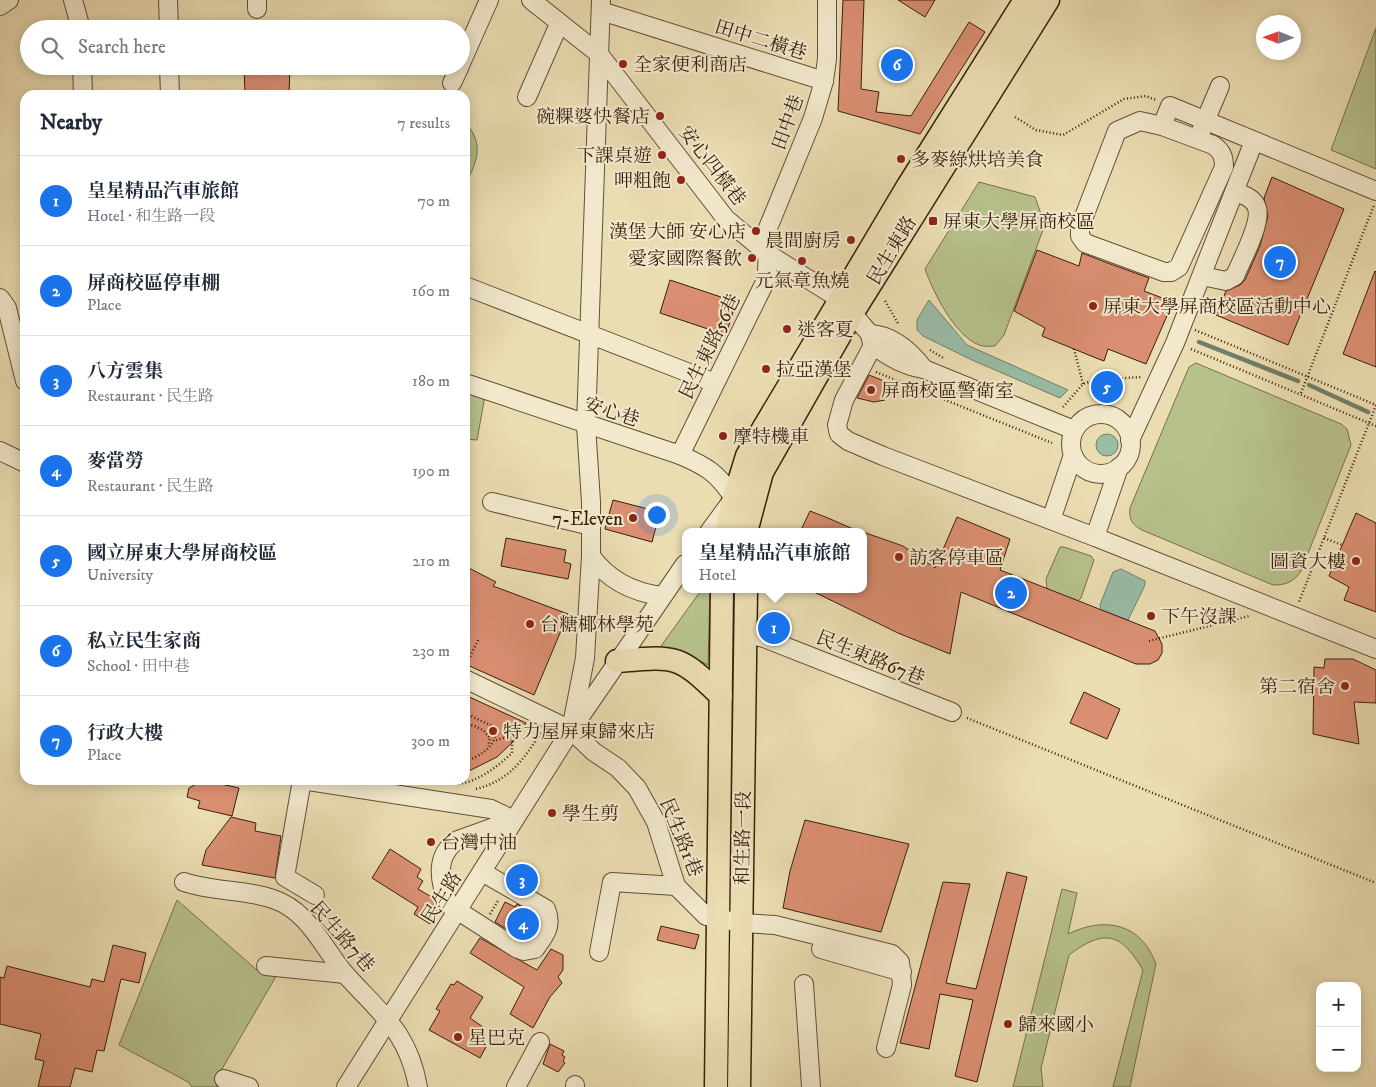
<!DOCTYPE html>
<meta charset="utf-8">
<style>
body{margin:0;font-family:"IM FELL DW Pica","Noto Serif TC",serif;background:#f2f2f3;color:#1f2937}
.controls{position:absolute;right:15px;bottom:15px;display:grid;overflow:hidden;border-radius:10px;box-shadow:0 2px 12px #0003}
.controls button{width:45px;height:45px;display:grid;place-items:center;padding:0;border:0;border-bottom:1px solid #e0e1e3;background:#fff;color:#1f2937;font:25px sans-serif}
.compass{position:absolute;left:1256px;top:15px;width:45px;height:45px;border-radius:50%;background:#fff;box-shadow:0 2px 12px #0003;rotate:271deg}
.you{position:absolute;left:656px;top:514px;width:18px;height:18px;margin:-12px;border:4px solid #fff;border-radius:50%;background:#1a73e8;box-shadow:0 0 0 8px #1a73e833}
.badge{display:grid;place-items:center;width:32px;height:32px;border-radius:50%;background:#1a73e8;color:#fff;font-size:16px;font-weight:700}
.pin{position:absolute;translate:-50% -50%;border:2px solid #fff;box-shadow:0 1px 5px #0006}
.popup{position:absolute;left:682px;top:528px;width:185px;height:65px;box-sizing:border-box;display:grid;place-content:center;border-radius:10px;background:#fff;filter:drop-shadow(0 1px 4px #0005);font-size:16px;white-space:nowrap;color:#747a83}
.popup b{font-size:19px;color:#1f2937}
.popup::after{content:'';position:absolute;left:50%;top:100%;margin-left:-10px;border:10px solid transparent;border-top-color:#fff}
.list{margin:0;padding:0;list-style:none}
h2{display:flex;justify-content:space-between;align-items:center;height:65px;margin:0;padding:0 20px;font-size:21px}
h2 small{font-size:16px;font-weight:400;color:#747a83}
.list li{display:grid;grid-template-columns:32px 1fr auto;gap:15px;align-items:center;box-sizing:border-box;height:90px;padding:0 20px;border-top:1px solid #e0e1e3}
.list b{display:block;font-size:19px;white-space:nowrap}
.list p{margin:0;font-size:16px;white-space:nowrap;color:#747a83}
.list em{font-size:16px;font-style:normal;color:#747a83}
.icon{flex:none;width:28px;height:28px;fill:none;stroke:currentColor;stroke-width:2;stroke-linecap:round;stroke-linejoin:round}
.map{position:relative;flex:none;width:1376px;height:1087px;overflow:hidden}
.search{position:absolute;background:#fff;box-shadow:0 2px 12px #0003;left:20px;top:20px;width:450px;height:55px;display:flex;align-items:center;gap:12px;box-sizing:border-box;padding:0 18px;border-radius:28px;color:#747a83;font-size:19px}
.panel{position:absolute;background:#fff;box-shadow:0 2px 12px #0003;left:20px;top:90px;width:450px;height:695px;border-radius:15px}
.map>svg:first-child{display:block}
.green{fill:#b7c18c;stroke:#78704c}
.water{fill:#99bda7;stroke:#727e69}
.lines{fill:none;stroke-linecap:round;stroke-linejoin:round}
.stream{stroke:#727e69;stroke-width:4.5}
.building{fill:#db8f72;stroke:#381f0d}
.minor-casing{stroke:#654e36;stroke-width:20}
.major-casing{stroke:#381f0d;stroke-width:25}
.path{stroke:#381f0d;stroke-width:2.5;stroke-dasharray:1 2.5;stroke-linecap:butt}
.minor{stroke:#f2e9cd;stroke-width:18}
.major{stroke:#ebddb2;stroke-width:22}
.poi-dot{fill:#8f2418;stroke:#f2e9cd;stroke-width:2}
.labels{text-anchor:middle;stroke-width:4;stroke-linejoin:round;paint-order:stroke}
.street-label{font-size:19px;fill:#381f0d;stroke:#f2e9cd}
.poi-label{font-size:19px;fill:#381f0d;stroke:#f2e9cd;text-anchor:start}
</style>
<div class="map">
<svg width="1376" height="1087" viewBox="0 0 1376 1087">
<rect width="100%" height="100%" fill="#ebddb2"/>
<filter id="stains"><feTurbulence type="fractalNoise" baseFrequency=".004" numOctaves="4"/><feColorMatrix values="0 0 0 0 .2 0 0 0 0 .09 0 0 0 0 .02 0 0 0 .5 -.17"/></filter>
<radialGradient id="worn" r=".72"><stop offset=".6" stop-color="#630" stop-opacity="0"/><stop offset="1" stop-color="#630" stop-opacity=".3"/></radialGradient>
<g class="green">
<path d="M1376 28V169L1331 150Z"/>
<path d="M465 122C485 144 477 162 465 185Z"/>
<path d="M979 182 1035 197 1042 217 1043 230 1004 335 995 346C990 346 984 347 979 345 955 336 933 292 925 269Z"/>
<path d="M1196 363 1341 424 1347 429 1351 445 1301 571C1294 582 1286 585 1273 585L1142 530C1132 524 1129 521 1130 508L1189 367Z"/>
<path d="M465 389 485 396 477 440 465 439Z"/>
<path d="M1060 547H1064L1091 556 1094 560 1081 598 1078 601 1047 589 1046 579Z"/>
<path d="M702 589H710L708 665 687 654 656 653Z"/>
<path d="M1062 889 1077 893 1068 934C1105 916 1141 923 1156 964L1130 1087H1113L1143 970C1121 933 1105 928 1069 955L1041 1068 1043 1087H1013Z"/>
<path d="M177 900 258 971 278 973 222 1069 216 1087H192L188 1082 119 1045Z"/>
</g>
<g class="water">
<path d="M929 300 967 345 1068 390 1060 398 972 360 923 336 917 330V320Z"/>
<circle cx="1107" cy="445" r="11"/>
<path d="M1121 569 1145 581V585L1128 620 1101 610 1100 605 1113 572Z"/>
</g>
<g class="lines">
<g class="stream">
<path d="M1199 342 1298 381"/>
<path d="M1309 385 1368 412"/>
</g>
</g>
<g class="building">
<path d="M843 0H864L861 89 879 92 876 112 911 116 969 22 985 32 920 134 838 111Z"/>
<path d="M898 0H935L925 17Z"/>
<path d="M244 66H290L289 95H245Z"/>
<path d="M1272 177 1344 209 1288 345 1216 315 1226 291 1240 285 1245 280 1260 246 1268 216 1264 198Z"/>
<path d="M1037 250 1079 266 1082 253 1105 262 1149 278 1144 291 1173 302 1146 364 1108 349 1104 361 1096 358 1042 336 1045 328 1014 311Z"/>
<path d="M1375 271 1376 272V367L1343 354Z"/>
<path d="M670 280 736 302 726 335 660 313Z"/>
<path d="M869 375 889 383 885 400 874 402 857 398Z"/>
<path d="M613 500 660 512 652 542 605 529Z"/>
<path d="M810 511 828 518 860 532H800Z"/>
<path d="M1356 513 1376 523V612L1344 600 1349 587 1329 576Z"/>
<path d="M957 517 1010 539 1000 570 1155 631 1162 644V653L1158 660 1150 664H1136L961 592 950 654 898 633 808 589H863V532L903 546 935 568Z"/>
<path d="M506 538 566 550 564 562 571 564 568 579 501 566Z"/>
<path d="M465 566 496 582 493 586 568 614 534 695 465 664Z"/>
<path d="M1325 659H1353L1376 670V703L1354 702 1359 744 1313 734 1314 667 1324 668Z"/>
<path d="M1084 692 1120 709 1107 739 1070 723Z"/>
<path d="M465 695 526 723 515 740 497 757 465 773Z"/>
<path d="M203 780 239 788 232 816 198 808 200 801 187 797 189 788Z"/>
<path d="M231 817 256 823 255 831 281 836 275 878 202 865 206 850Z"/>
<path d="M805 820 909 844 881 932 783 908 790 871Z"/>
<path d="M390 849 421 869 417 877 423 881 418 889 435 899 439 909 430 924 414 914 418 907 372 878Z"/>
<path d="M1007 872 1027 877 977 1082 955 1076 973 1000 940 994 929 1049 900 1043 943 882 970 884 946 983 976 989Z"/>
<path d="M505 902 515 907 517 904 537 916V926L527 940 521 938 495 922Z"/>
<path d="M661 926 699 935 695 949 657 940Z"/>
<path d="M480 938 537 970 551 949 563 955V970L558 977 562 983 550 997 533 1028 510 1014 524 987 470 953Z"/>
<path d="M113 945 146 953 139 983 121 979 104 1051 97 1050 92 1072 75 1068 70 1087H38L44 1061 35 1059 41 1034 0 1024V977L4 978 7 966 90 987 92 979 104 982Z"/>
<path d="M457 981 483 997 470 1018 483 1027 476 1039 487 1045 480 1058 429 1030 440 1011 436 1009 451 984 454 985Z"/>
<path d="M550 1044 564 1051 562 1055 565 1057 563 1061 565 1063 558 1072 543 1064Z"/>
</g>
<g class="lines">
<defs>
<g id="minor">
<path d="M73 0 81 29"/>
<path d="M168 0 169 29"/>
<path d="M257 0V9"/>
<path d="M531 0 599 54 726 219 768 254 840 299 870 334 872 344C888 357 904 366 924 369L1074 430"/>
<path d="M0 6 9 0"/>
<path d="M601 11 824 81"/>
<path d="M461 63 489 0"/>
<path d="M82 66 83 95"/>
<path d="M169 66 170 95"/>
<path d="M452 83 460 66"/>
<path d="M527 97 559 24"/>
<path d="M1140 121 1162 126 1213 145C1222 151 1224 157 1224 167L1179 267 1171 272H1164L1085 243 1080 236V227L1117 131Z"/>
<path d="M1162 126 1170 106 1376 191"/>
<path d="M1201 131 1220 86"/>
<path d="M1202 276 1226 281 1235 276C1241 261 1262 223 1257 208 1254 198 1244 195 1235 192"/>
<path d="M465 286 715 383"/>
<path d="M0 298 7 308 25 381"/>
<path d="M870 334C893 335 911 352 924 369"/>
<path d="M878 336 844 400 837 425 839 434 848 441 883 456 1095 537"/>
<path d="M465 383 680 455C708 467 717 473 734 498"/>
<circle cx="1101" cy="444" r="30"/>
<path d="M1130 440 1175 343 1254 141"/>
<path d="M0 451 25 463"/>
<path d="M680 455 767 278 768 228 813 118 824 81 827 59V0"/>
<path d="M1119 467 1095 537 1376 649"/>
<path d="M492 502 591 526"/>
<path d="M1051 520 1073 455"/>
<path d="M709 532 731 502"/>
<path d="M591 556C608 580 632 592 661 596"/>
<path d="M746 633 764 638 952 712"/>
<path d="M465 679 571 730 594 752 618 768 637 788 656 822 676 886 706 916 741 923 775 925 892 954 900 962 902 985 886 1048"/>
<path d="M571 730 585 658 591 556V502L586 425 601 0"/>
<path d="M302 780 491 809 514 820"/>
<path d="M302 780 285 877 315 895"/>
<path d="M482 872 546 909C553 926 545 935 535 949L524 951 516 948 449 905C439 882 434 855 458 840L514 820"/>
<path d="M184 882C213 892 244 889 273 899 309 911 323 948 345 974 380 1013 408 1031 418 1087"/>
<path d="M821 949 902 972"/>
<path d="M599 952 612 882 676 886"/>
<path d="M266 966 345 974"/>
<path d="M804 984 811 1087"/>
<path d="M224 1079 249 1087"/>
<path d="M346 1087 571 730 685 564"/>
<path d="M516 1087 540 1042"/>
<path d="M575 1087V1085"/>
</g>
<g id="major">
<path d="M726 532 734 498 747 456 908 186 1025 0"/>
<path d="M746 532 762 472 853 312 1048 0"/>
<path d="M617 661C676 656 678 654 721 696"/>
<path d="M716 1087 722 589"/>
<path d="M739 1087 746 589"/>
</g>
</defs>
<use href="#minor" class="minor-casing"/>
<use href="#major" class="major-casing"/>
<g class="path">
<path d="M1015 117 1036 130 1063 135 1124 99 1146 96 1156 100"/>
<path d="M885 301 899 325"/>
<path d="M1195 330 1376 405 1299 602"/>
<path d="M1074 349 1083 384"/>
<path d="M1191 349 1376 426"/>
<path d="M930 350 945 359"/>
<path d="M876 372 1052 443"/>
<path d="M1301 393 1374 205"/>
<path d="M1063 407 1083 384 1095 380 1142 377"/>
<path d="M1324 538 1342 545"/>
<path d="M1149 641 1249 616"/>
<path d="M467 663 479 638"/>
<path d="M465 713 494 727C500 744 480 757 465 761"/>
<path d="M967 718 1376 883"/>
<path d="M465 722 483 730 490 738 488 746"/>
<path d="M445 780C465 793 497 767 512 753V742L506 737 494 741"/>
<path d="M476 789C510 780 522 761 541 733"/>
<path d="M490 914 499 899"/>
</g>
<use href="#minor" class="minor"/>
<use href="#major" class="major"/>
</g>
<g class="poi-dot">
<circle cx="623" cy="64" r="5"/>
<circle cx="660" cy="116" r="5"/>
<circle cx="662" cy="155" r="5"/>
<circle cx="901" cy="159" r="5"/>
<circle cx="681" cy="180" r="5"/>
<rect x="928" y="216" width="10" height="10" rx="2.5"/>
<circle cx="756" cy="231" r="5"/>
<circle cx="851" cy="240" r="5"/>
<circle cx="752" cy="258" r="5"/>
<circle cx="802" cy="261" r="5"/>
<circle cx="1093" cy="306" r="5"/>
<circle cx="787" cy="329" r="5"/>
<circle cx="766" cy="369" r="5"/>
<circle cx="871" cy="390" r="5"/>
<circle cx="723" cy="436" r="5"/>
<circle cx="633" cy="518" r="5"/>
<circle cx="899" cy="557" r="5"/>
<circle cx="1356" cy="561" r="5"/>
<circle cx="1151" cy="616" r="5"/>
<circle cx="530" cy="624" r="5"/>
<circle cx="1345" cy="686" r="5"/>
<circle cx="493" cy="731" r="5"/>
<circle cx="552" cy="813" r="5"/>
<circle cx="431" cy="842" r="5"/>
<circle cx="1008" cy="1024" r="5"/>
<circle cx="458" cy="1037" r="5"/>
</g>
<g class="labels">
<g class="street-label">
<text transform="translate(761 39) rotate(17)" y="7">田中二橫巷</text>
<text transform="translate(787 122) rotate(-70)" y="7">田中巷</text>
<text transform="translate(713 165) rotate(52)" y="7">安心四橫巷</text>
<text transform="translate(891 250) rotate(-59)" y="7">民生東路</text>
<text transform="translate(709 346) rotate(-64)" y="7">民生東路56巷</text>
<text transform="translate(612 411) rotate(18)" y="7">安心巷</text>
<text transform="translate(871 657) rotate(22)" y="7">民生東路67巷</text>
<text transform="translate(682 837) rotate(68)" y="7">民生路1巷</text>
<text transform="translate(742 838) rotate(-89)" y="7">和生路一段</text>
<text transform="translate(441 897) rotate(-58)" y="7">民生路</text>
<text transform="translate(343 936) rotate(49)" y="7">民生路7巷</text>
</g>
<g class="poi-label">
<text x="633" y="71">全家便利商店</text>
<text x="650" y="123" text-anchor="end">碗粿婆快餐店</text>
<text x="652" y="162" text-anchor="end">下課桌遊</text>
<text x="911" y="166">多麥綠烘培美食</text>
<text x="671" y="187" text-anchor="end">呷粗飽</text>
<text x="943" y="228">屏東大學屏商校區</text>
<text x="746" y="238" text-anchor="end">漢堡大師 安心店</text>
<text x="841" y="247" text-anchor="end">晨間廚房</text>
<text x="742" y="265" text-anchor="end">愛家國際餐飲</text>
<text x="802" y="287" text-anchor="middle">元氣章魚燒</text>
<text x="1103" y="313">屏東大學屏商校區活動中心</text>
<text x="797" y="336">迷客夏</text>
<text x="776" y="376">拉亞漢堡</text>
<text x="881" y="397">屏商校區警衛室</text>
<text x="733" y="443">摩特機車</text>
<text x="623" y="525" text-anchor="end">7-Eleven</text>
<text x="909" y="564">訪客停車區</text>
<text x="1346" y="568" text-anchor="end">圖資大樓</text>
<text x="1161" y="623">下午沒課</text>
<text x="540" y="631">台糖椰林學苑</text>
<text x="1335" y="693" text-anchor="end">第二宿舍</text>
<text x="503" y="738">特力屋屏東歸來店</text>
<text x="562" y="820">學生剪</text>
<text x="441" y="849">台灣中油</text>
<text x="1018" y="1031">歸來國小</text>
<text x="468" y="1044">星巴克</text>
</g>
</g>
<rect width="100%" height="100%" filter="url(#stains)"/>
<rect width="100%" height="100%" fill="url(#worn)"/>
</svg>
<div class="controls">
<button>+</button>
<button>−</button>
</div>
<svg class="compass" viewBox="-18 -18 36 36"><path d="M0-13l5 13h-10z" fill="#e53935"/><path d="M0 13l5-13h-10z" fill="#747a83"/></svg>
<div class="you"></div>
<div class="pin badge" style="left:774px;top:628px">1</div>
<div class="popup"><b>皇星精品汽車旅館</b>Hotel</div>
<div class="pin badge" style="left:1011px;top:593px">2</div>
<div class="pin badge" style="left:522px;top:880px">3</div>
<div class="pin badge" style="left:523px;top:924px">4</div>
<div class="pin badge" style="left:1107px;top:387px">5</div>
<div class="pin badge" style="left:897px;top:65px">6</div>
<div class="pin badge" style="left:1280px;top:262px">7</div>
<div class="search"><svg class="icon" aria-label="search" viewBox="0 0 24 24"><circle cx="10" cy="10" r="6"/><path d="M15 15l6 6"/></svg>Search here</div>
<section class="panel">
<h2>Nearby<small>7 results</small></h2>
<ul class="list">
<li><span class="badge">1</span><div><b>皇星精品汽車旅館</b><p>Hotel · 和生路一段</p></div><em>70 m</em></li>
<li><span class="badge">2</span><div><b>屏商校區停車棚</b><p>Place</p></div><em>160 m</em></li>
<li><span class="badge">3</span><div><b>八方雲集</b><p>Restaurant · 民生路</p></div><em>180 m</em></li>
<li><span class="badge">4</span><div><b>麥當勞</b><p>Restaurant · 民生路</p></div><em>190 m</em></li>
<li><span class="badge">5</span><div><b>國立屏東大學屏商校區</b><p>University</p></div><em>210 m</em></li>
<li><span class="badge">6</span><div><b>私立民生家商</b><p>School · 田中巷</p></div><em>230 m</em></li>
<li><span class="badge">7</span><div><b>行政大樓</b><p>Place</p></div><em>300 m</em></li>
</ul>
</section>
</div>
